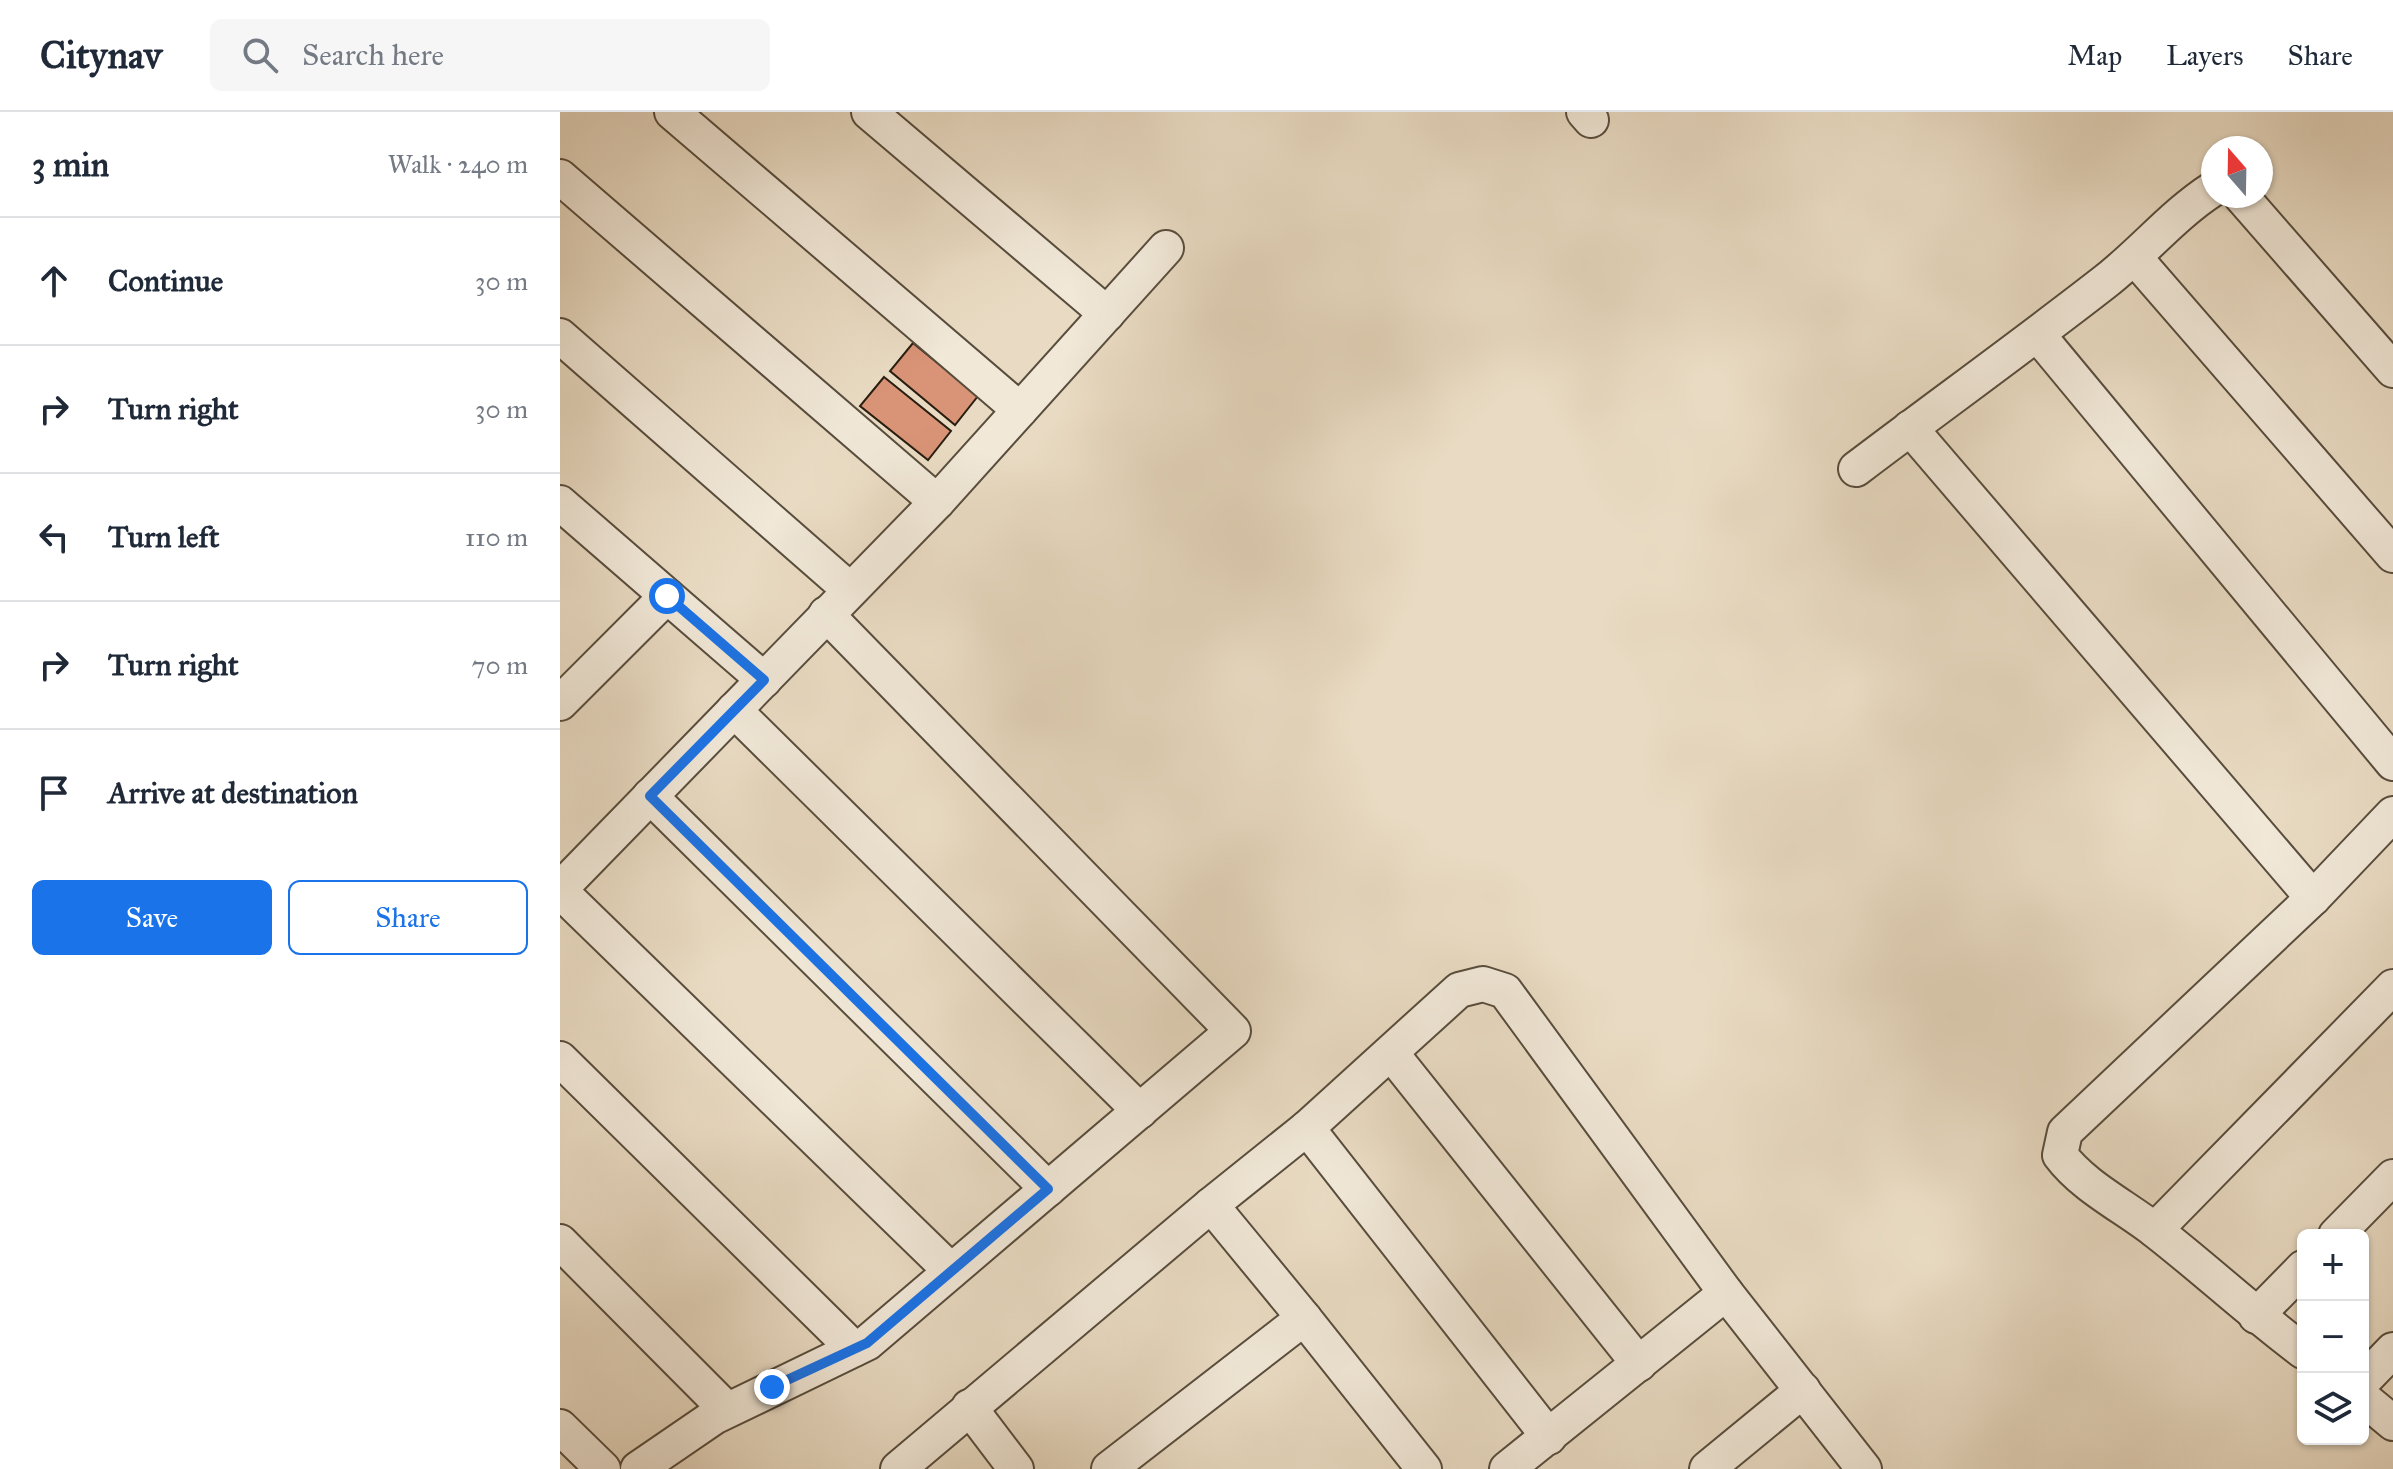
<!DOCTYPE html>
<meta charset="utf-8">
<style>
body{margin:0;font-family:"IM FELL Great Primer",serif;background:#f6f6f7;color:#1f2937}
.controls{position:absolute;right:24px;bottom:24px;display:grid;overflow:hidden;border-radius:12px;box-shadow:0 2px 6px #0004}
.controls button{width:72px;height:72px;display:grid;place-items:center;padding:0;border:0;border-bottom:2px solid #e0e1e3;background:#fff;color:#1f2937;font:40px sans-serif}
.compass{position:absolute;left:1641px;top:24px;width:72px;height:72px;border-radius:50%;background:#fff;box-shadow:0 2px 6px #0004;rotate:340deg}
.stop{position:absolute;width:24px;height:24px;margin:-18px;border:6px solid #1a73e8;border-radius:50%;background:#fff}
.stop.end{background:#1a73e8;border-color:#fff;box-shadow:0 2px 8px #0008}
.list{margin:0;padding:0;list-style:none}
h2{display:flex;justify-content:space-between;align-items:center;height:104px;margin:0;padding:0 32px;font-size:34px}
h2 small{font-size:26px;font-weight:400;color:#747a83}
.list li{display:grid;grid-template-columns:52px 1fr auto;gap:24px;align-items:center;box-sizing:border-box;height:128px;padding:0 32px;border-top:2px solid #e0e1e3}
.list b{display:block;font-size:30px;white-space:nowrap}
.list em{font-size:26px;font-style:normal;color:#747a83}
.actions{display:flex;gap:16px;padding:24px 32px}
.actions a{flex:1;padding:18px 0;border:2px solid #1a73e8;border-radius:12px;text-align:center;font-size:28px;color:#1a73e8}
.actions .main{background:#1a73e8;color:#fff}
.icon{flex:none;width:44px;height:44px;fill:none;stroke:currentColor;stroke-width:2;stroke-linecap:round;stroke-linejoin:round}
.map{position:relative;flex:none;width:1833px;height:1357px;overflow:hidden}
header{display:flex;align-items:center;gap:48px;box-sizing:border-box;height:112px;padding:0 40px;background:#fff;border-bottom:2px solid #e0e1e3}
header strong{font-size:38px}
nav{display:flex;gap:44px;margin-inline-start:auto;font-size:28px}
.search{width:560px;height:72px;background:#f6f6f7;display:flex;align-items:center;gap:20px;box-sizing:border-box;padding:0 28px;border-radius:12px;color:#747a83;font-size:30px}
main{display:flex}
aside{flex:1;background:#fff}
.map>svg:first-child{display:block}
.building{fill:#d99377;stroke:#281e10;stroke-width:2}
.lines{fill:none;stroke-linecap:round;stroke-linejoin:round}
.street-casing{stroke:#584d3d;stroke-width:38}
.street{stroke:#f1e8d8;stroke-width:34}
.route{stroke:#1a73e8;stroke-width:10}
</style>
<header>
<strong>Citynav</strong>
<div class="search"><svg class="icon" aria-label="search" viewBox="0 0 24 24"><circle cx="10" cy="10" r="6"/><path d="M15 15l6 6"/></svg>Search here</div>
<nav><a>Map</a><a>Layers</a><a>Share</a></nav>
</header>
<main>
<aside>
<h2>3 min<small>Walk · 240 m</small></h2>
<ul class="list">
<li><svg class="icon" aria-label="ahead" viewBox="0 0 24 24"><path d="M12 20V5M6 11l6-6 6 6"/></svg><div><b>Continue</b></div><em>30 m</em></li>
<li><svg class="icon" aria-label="right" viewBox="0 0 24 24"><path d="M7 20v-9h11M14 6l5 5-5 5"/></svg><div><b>Turn right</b></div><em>30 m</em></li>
<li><svg class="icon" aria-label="left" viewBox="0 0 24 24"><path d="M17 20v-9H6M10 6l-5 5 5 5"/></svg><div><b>Turn left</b></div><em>110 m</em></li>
<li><svg class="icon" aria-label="right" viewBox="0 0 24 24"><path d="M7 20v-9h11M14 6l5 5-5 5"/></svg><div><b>Turn right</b></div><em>70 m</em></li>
<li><svg class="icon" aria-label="arrive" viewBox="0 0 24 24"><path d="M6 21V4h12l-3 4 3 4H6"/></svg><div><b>Arrive at destination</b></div></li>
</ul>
<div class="actions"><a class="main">Save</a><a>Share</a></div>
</aside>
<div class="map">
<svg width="1833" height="1357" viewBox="0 0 1833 1357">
<rect width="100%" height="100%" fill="#e9dbc3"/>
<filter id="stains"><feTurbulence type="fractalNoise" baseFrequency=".0025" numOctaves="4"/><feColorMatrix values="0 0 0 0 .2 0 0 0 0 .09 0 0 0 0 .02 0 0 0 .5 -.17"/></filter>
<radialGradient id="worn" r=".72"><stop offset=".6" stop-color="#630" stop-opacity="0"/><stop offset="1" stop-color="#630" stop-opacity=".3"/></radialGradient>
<g class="building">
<path d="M353 231 418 284 395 313 330 259Z"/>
<path d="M324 265 391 319 368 348 300 294Z"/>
</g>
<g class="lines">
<defs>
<g id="street">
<path d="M112 0 460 298"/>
<path d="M309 0 547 202"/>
<path d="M1024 0 1031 8"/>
<path d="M0 65 377 390"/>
<path d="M1681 84 1833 258"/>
<path d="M1575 146 1833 443"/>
<path d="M1478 223 1833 651"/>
<path d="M0 224 290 478"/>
<path d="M1350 316 1753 786"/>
<path d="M1296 357C1379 294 1464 233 1546 169 1583 140 1614 102 1653 77"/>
<path d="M0 391 204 568"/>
<path d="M0 591 107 484"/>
<path d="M174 598 580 999"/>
<path d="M90 684 488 1077"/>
<path d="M0 777 377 390 606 136"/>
<path d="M0 779 391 1159"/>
<path d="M831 941 1079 1252"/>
<path d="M0 947 294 1237"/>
<path d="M747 1016 989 1325"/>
<path d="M1595 1118 1833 875"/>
<path d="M1776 1123 1833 1065"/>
<path d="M0 1130 167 1298"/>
<path d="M1166 1181 1304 1357"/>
<path d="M1696 1204 1743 1156"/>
<path d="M744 1206 864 1357"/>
<path d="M1743 1239C1692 1201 1646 1158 1596 1119 1564 1094 1524 1075 1500 1043L1505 1020 1753 786 1833 702"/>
<path d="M1803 1269 1833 1238"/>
<path d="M1803 1286 1833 1311"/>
<path d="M409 1295 456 1357"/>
<path d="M0 1315 43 1357"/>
<path d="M78 1357 154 1305 307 1231 673 919 266 502"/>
<path d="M338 1357 651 1093 747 1016 899 878 923 872 945 879 1166 1181 947 1357"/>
<path d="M549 1357 744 1206 651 1093"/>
<path d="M1147 1357 1243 1278"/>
</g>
</defs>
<use href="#street" class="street-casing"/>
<use href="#street" class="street"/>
</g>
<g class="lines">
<path class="route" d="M107 484 204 568 90 684 488 1077 307 1231 212 1275"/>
</g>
<rect width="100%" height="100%" filter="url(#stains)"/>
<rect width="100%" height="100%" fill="url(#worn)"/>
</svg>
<div class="controls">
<button>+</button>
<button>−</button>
<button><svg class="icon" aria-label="layers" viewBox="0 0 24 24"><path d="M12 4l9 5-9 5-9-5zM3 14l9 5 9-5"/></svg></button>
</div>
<svg class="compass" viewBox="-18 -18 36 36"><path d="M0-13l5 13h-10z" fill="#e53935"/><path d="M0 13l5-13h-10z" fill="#747a83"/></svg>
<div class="stop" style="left:107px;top:484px"></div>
<div class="stop end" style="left:212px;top:1275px"></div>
</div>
</main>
